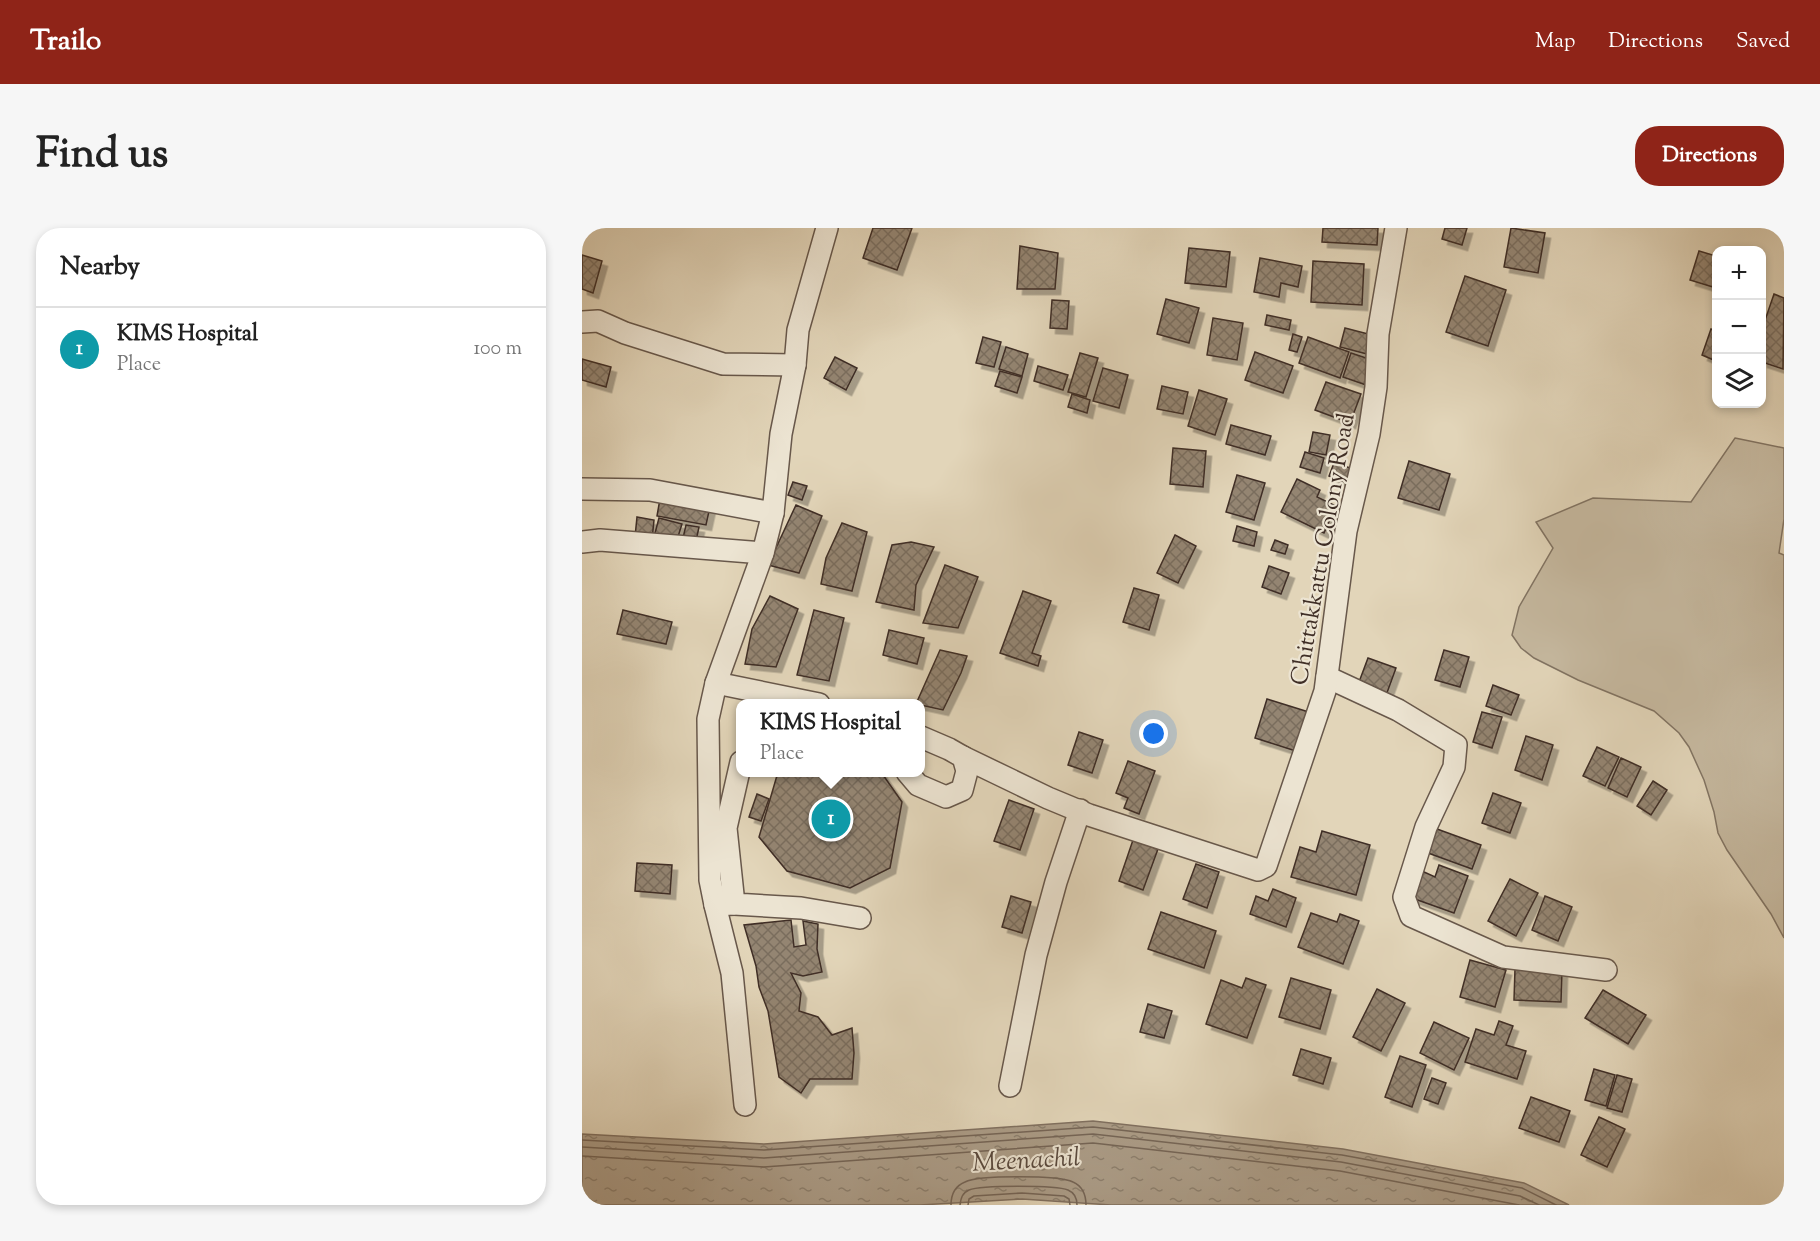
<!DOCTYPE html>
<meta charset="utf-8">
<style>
body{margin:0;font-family:"Sorts Mill Goudy",serif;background:#f6f6f6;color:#222}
.controls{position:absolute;right:18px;top:18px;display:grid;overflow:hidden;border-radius:12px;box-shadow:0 3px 9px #0003}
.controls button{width:54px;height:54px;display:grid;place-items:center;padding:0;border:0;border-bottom:2px solid #e0e0e0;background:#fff;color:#222;font:30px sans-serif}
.you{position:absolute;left:572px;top:506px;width:21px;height:21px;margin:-15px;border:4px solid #fff;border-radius:50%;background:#1a73e8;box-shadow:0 0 0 9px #1a73e833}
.badge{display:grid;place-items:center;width:39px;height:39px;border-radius:50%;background:#8f2418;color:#fff;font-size:20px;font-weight:700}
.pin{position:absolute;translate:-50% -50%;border:3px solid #fff;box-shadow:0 2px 6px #0006}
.popup{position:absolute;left:154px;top:471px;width:189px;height:78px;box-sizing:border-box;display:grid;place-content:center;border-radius:12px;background:#fff;filter:drop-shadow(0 2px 4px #0005);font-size:20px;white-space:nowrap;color:#767676}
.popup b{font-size:22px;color:#222}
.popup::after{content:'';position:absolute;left:50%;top:100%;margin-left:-12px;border:12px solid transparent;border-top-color:#fff}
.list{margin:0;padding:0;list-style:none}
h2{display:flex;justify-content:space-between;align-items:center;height:78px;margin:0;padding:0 24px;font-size:26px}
h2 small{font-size:20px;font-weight:400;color:#767676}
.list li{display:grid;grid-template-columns:39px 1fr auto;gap:18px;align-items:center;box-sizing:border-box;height:84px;padding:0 24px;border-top:2px solid #e0e0e0}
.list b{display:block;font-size:22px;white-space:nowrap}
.list p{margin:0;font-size:20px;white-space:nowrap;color:#767676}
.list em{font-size:20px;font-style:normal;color:#767676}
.icon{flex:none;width:33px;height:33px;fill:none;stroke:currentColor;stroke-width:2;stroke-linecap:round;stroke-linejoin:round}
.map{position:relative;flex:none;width:1202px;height:977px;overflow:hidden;border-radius:24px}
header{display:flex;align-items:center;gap:36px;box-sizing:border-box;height:84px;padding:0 30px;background:#8f2418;color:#fff}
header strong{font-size:28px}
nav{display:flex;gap:33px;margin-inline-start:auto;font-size:21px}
.intro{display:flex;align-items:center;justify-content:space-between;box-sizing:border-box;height:144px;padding:0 36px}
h1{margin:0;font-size:42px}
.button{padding:15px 27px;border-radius:24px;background:#8f2418;color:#fff;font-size:21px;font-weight:700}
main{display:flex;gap:36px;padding:0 36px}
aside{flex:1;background:#fff;border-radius:24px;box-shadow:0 3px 9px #0003}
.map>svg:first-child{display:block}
.green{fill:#c6b9a0;stroke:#827463;stroke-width:1.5}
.water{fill:url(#water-ripples);stroke:#807060;stroke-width:1.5}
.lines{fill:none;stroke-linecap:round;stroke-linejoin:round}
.shore{stroke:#756556;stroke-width:1.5}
.building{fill:url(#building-cross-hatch);stroke:#3f2e26;stroke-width:1.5;filter:url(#shadow)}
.minor-casing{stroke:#68584b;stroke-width:24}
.minor{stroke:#ece4d2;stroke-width:21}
.labels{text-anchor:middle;stroke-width:4.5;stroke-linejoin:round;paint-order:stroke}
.street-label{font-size:24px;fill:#3f2e26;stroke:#ece4d2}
.water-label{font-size:26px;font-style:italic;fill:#5a4a3e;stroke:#ece4d2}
</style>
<header>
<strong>Trailo</strong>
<nav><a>Map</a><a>Directions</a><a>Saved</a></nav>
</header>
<div class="intro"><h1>Find us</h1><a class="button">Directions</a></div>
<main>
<aside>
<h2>Nearby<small></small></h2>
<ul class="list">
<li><span class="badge" style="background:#0f9aa8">1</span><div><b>KIMS Hospital</b><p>Place</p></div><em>100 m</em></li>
</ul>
</aside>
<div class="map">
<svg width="1202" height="977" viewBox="0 0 1202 977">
<defs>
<pattern id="water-ripples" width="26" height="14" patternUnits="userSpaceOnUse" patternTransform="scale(1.5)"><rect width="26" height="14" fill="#ab9c87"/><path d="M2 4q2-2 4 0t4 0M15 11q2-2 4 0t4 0" fill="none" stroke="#8d806e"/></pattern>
<pattern id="building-cross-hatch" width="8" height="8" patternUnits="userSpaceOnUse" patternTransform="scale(1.5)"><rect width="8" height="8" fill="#948572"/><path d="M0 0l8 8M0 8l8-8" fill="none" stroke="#7a6d5d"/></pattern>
<filter id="shadow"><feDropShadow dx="5.5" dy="5.5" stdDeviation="0" flood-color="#0004"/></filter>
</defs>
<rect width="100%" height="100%" fill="#e2d5b9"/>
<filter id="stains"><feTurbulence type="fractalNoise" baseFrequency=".00333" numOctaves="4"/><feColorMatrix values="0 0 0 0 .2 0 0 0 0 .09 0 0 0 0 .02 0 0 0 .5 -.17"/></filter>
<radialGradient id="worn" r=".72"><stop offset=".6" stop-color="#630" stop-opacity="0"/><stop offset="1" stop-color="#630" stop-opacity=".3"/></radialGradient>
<path class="green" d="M1153 210 1202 220V291L1197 325 1202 327V710L1189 686 1145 622 1136 605 1132 584 1122 552 1107 519 1097 505 1072 483 996 452 952 430 939 420 930 407 937 379 971 320 954 294 1011 270 1109 274Z"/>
<path class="water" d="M511 893 761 921 942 955 987 977H529L440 971 338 977H0V906L182 916Z"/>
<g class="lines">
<g class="shore">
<path d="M0 912 182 922 511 899 760 927 940 960 974 977"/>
<path d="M0 919 182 930 511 906 759 934 938 968 957 977"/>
<path d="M0 928 182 939 511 915 758 943 937 977"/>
<path d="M369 977C369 967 373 958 383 954 396 947 477 947 491 954 500 958 504 967 504 977"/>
<path d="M378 977C379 970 380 965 387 962 399 957 474 957 486 962 493 965 495 970 495 977"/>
<path d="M386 977 387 971 392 968 440 965 482 968 487 971 488 977"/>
</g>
</g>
<g class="building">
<path d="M291 0H330L315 42 281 30Z"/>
<path d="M741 0H796L795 17 740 14Z"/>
<path d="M863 0H885L880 17 860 11Z"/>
<path d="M929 0 963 5 956 45 922 39Z"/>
<path d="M438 18 476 25 473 61H435Z"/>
<path d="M607 20 648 24 644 59 603 55Z"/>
<path d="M1117 23 1134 28V60L1108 52Z"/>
<path d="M0 27 20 33 11 65 0 61Z"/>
<path d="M678 30 720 38 716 59 699 55 697 69 672 64Z"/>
<path d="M731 33 782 36 780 77 729 74Z"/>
<path d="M883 48 924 62 906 118 864 104Z"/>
<path d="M1192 66 1202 70 1201 141 1180 134V101Z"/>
<path d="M584 71 617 80 607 115 575 106Z"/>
<path d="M470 72 487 73 485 101 468 100Z"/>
<path d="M685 87 709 92 707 102 683 97Z"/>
<path d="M631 90 661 95 655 132 625 127Z"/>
<path d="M763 100 794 108 789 127 758 119Z"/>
<path d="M1129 101 1134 103V133L1120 127Z"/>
<path d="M711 106 720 109 715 124 707 122Z"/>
<path d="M401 109 419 114 412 139 394 135Z"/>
<path d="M726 109 767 124 758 150 717 135Z"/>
<path d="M424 119 446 126 440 148 417 141Z"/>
<path d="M673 124 711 138 701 165 663 152Z"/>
<path d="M498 125 516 130 504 169 486 164Z"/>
<path d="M769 125 799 135 790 159 761 149Z"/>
<path d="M253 129 275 140 264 162 242 150Z"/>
<path d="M0 131 29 139 24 159 0 152Z"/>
<path d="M456 138 486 147 481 162 452 153Z"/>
<path d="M521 140 546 147 537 180 511 173Z"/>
<path d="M418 143 440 149 435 165 413 158Z"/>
<path d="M744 154 779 166 768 195 733 182Z"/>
<path d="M580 158 606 164 601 186 575 181Z"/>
<path d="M617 162 645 171 633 207 606 198Z"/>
<path d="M490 166 508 172 505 185 486 179Z"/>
<path d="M649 197 689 208 683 227 644 216Z"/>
<path d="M731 204 748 207 744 227 727 224Z"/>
<path d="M591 220 624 223 621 259 588 256Z"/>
<path d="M723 224 742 230 738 245 718 239Z"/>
<path d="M827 233 868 246 857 282 816 270Z"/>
<path d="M752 235 775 242 771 257 747 248Z"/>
<path d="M655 247 683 255 672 292 644 284Z"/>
<path d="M715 251 738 262 735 269 754 278 742 305 699 284Z"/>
<path d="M211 254 225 258 220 272 206 267Z"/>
<path d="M79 265 129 274 124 297 75 288Z"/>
<path d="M214 277 240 288 217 345 186 337Z"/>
<path d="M55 289 72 292 70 312 53 309Z"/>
<path d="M77 290 100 296 94 315 72 309Z"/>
<path d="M260 295 285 304 270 363 239 356 244 330Z"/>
<path d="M104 297 117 299 114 313 101 310Z"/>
<path d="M655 298 675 304 672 318 651 313Z"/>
<path d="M593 307 614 318 596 355 575 345Z"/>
<path d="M693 312 706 317 703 326 689 322Z"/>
<path d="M329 314 352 319 334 357 332 382 294 374 310 317Z"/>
<path d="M363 337 396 349 376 400 341 395Z"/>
<path d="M687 338 707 345 699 366 680 359Z"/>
<path d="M552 360 577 367 567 402 541 394Z"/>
<path d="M441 363 469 373 450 425 459 428 456 438 418 425Z"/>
<path d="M188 368 216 381 194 439 163 436 170 401Z"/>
<path d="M41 382 90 394 84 416 35 406Z"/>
<path d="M232 382 262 390 247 453 215 447Z"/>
<path d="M307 402 342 410 335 436 301 427Z"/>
<path d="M358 422 385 428 379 445 361 482 334 476Z"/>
<path d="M862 422 887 429 878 459 853 452Z"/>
<path d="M786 430 814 440 802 473 774 462Z"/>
<path d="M911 457 937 467 929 487 904 478Z"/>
<path d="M685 471 730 485 717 524 673 510Z"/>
<path d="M900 484 920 489 910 520 891 514Z"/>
<path d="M497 504 521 512 510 545 486 537Z"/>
<path d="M944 508 971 517 960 552 933 542Z"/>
<path d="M1015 519 1037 529 1023 558 1001 548Z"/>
<path d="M1039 530 1059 539 1045 569 1026 560Z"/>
<path d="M546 533 573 543 557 586 542 580 546 570 534 565Z"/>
<path d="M196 544H299L320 574 308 640 268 660 205 643 177 609Z"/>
<path d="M1071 553 1085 562 1069 587 1055 578Z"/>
<path d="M911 565 939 575 928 605 900 595Z"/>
<path d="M175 566 187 571 179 593 167 589Z"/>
<path d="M427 572 452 581 438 622 412 613Z"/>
<path d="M855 601 899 617 890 641 846 625Z"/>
<path d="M740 603 788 617 774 667 709 649 718 619 734 624Z"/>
<path d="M551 612 576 621 561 662 537 653Z"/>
<path d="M55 635 90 637 88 666 53 663Z"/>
<path d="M614 636 637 644 625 680 601 671Z"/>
<path d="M857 637 886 648 872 685 830 670 840 643 853 649Z"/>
<path d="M928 651 956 665 934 708 906 693Z"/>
<path d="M691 661 714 670 704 699 668 686 674 668 686 673Z"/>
<path d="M429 668 449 674 440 705 420 699Z"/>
<path d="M963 668 990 679 976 713 950 702Z"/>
<path d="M579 684 634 703 622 740 566 721Z"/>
<path d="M729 685 755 694 758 686 777 693 761 736 716 719Z"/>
<path d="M209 692 212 719 224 717 221 693 236 696 235 721 240 744 221 748 209 745 219 765 217 783 236 789 250 807 270 800 272 825 270 851H228L219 865 197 849 186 783 177 759 174 738 162 697Z"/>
<path d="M888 732 924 742 913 779 878 769Z"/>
<path d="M933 741 980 743 979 774 932 772Z"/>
<path d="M664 750 684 757 665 810 624 796 639 752 660 760Z"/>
<path d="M709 750 749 762 738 801 697 789Z"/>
<path d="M795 761 823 775 799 823 771 809Z"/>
<path d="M1021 762 1064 787 1046 816 1003 790Z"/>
<path d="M566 776 590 783 582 810 558 804Z"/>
<path d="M917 793 931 798 924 817 944 823 935 851 883 834 894 801 912 807Z"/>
<path d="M852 794 887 810 872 842 838 825Z"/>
<path d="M719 821 749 830 741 856 711 847Z"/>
<path d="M818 828 844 837 830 879 803 869Z"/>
<path d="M1012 841 1033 847 1024 878 1003 872Z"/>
<path d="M1035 847 1050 851 1040 884 1025 880Z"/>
<path d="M850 850 864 855 856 876 842 871Z"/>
<path d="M949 869 988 883 977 914 937 900Z"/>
<path d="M1017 889 1043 901 1025 939 999 927Z"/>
</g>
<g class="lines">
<defs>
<g id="minor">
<path d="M0 94 16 93 43 105 141 136 213 137"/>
<path d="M0 261 68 262 191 285"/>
<path d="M0 314 18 312 181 325"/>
<path d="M745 449 816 482 874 517 872 539 844 599 822 669 829 688 921 729 1024 742"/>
<path d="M134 455 237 476"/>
<path d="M381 529 466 570 507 587 676 642 684 638 743 463 764 303 787 206 794 159 796 106 814 0"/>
<path d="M159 534 144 600 152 676 219 680 278 690"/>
<path d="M325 544 336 557 364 569 380 562 385 543 381 529 367 521 339 509"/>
<path d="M152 676 133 677 128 652 126 491 134 455 181 325 191 285 199 206 213 137 216 102 245 0"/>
<path d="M133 677 150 745 163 877"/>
<path d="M428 858 454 727 474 654 498 582"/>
</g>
</defs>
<use href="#minor" class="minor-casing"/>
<use href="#minor" class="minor"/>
</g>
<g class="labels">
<g class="street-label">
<text transform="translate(740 321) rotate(-80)" y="8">Chittakkattu Colony Road</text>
</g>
<g class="water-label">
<text transform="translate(444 931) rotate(-3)" y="9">Meenachil</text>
</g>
</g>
<rect width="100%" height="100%" filter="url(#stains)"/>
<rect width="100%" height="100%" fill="url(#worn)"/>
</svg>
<div class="controls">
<button>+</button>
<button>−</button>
<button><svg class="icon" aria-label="layers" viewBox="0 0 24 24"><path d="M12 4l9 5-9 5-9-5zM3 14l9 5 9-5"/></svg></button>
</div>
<div class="you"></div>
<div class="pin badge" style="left:249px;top:591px;background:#0f9aa8">1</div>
<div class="popup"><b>KIMS Hospital</b>Place</div>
</div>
</main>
